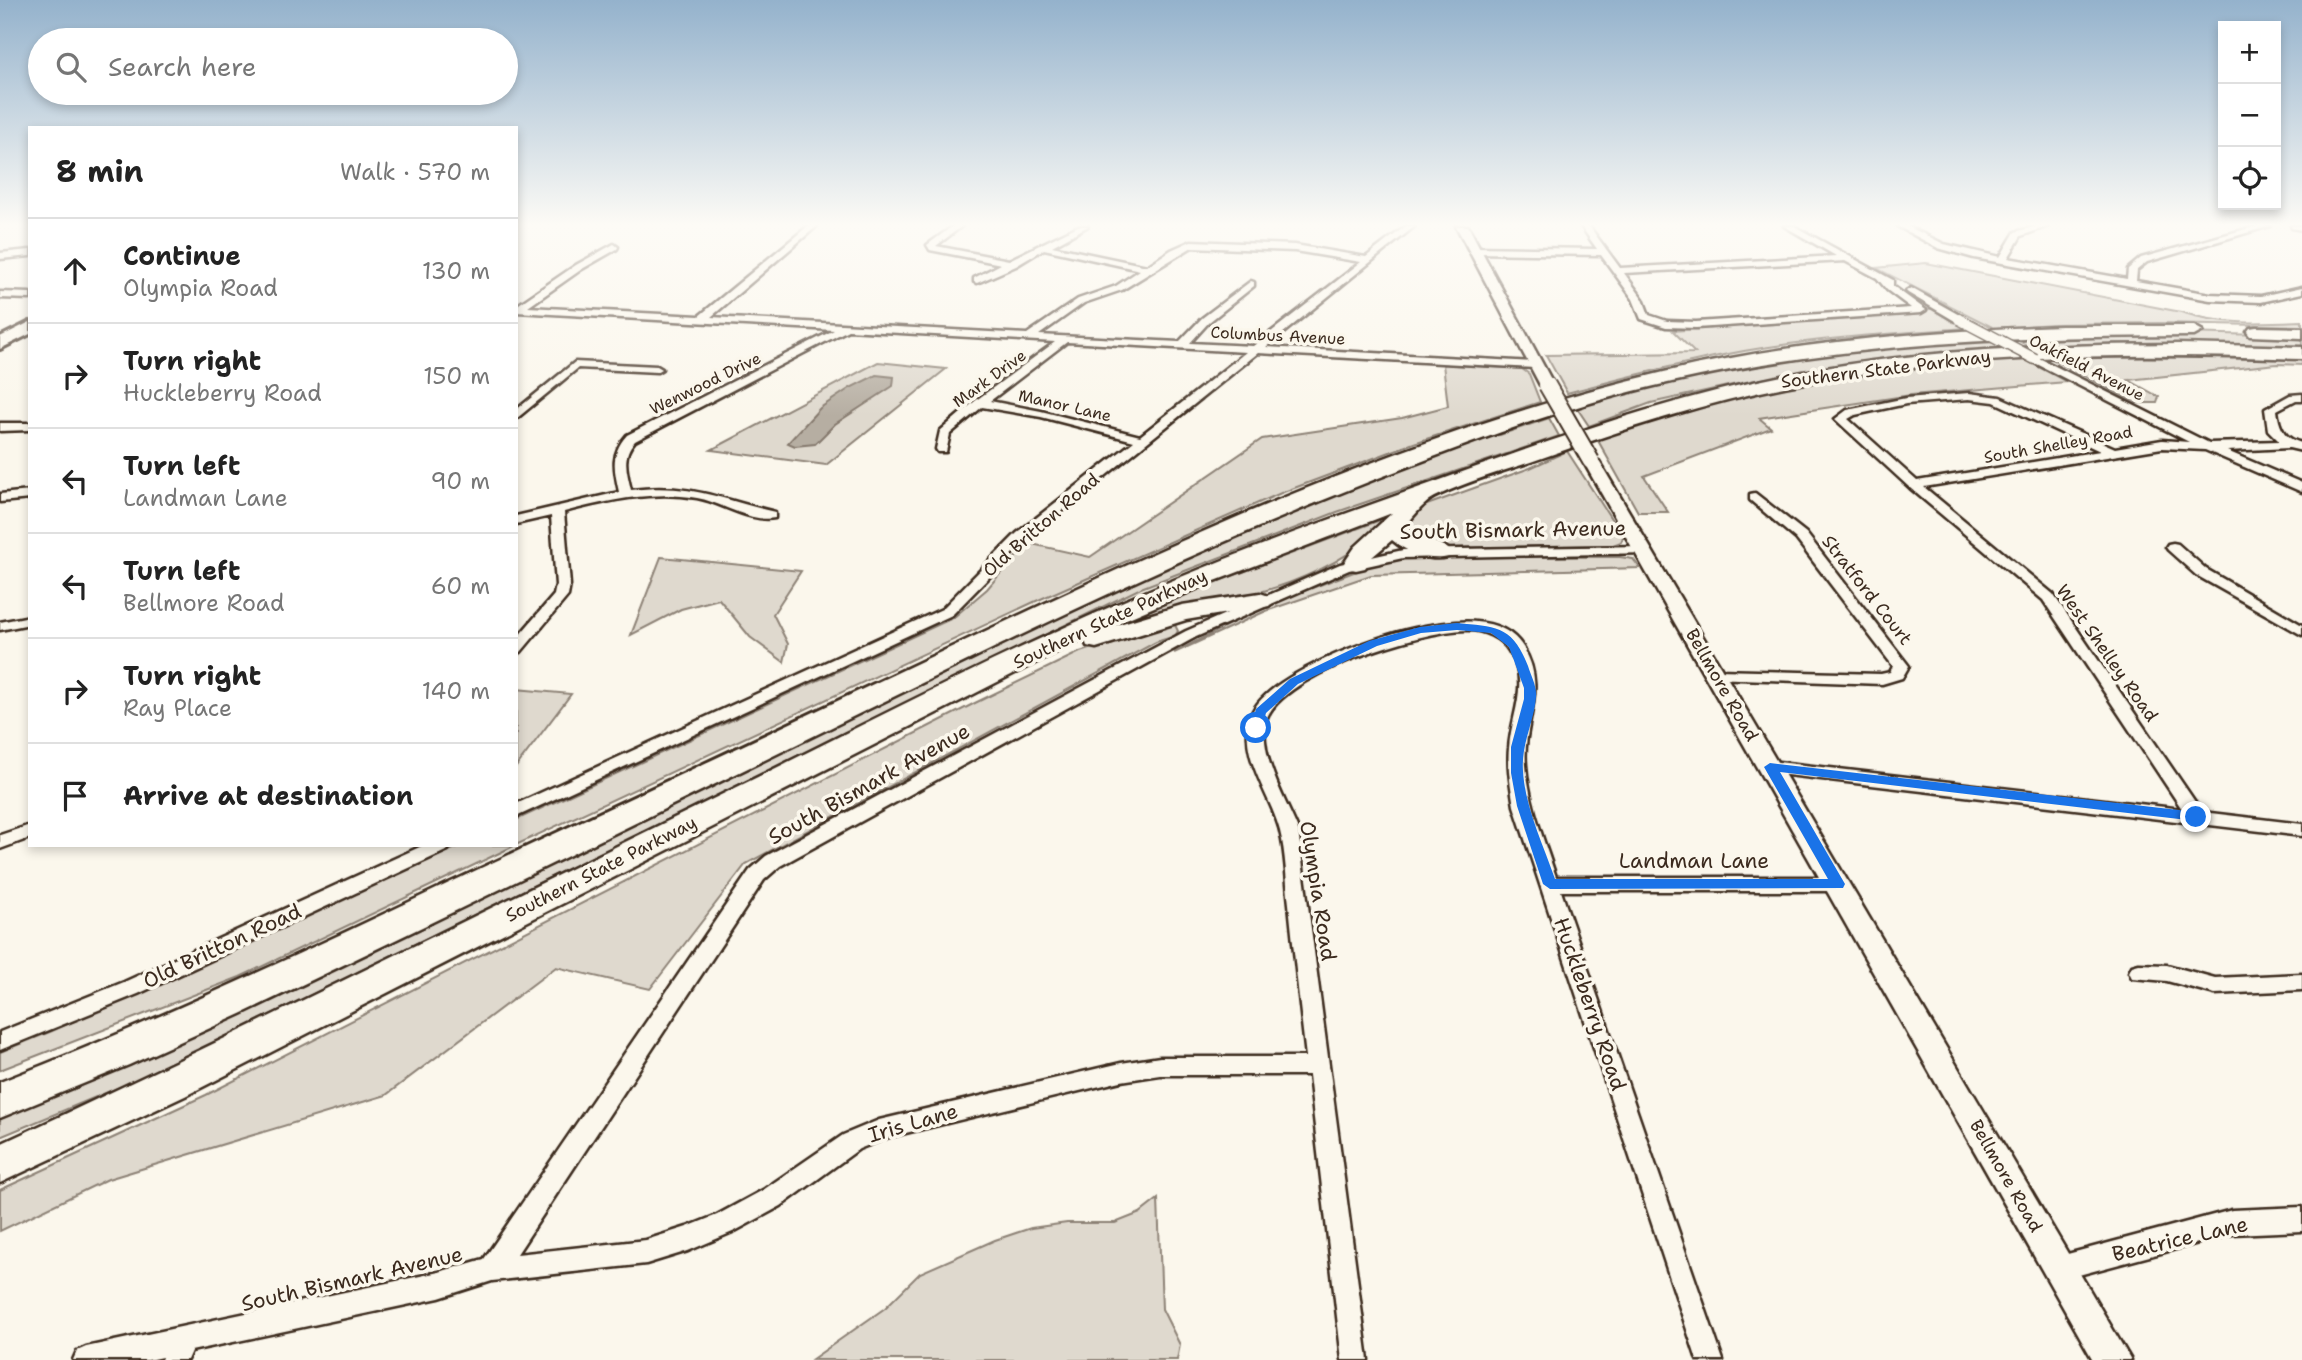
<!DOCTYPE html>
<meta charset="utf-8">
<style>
body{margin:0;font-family:"Shantell Sans",sans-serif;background:#f6f6f6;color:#222}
.controls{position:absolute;right:21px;top:21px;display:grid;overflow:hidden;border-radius:0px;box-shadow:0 4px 10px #0003}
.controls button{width:63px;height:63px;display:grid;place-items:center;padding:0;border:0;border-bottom:2px solid #e0e0e0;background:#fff;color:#222;font:35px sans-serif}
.stop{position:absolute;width:21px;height:21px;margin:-16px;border:5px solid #1a73e8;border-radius:50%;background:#fff}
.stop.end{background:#1a73e8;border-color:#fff;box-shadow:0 2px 7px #0008}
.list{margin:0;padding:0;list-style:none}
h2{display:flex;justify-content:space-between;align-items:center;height:91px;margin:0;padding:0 28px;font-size:30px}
h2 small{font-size:23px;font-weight:400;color:#767676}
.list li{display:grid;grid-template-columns:46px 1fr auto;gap:21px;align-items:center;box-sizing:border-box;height:105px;padding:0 28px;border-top:2px solid #e0e0e0}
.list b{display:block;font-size:26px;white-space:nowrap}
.list p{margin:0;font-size:23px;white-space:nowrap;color:#767676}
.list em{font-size:23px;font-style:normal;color:#767676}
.icon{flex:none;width:38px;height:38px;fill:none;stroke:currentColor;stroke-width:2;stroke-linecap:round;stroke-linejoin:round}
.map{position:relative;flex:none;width:2302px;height:1360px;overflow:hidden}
.search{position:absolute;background:#fff;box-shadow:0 4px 10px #0003;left:28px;top:28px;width:490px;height:77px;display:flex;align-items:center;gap:18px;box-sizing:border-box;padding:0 24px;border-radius:38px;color:#767676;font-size:26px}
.panel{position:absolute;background:#fff;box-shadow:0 4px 10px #0003;left:28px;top:126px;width:490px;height:721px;border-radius:0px}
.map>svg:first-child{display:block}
.green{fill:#dfd9ce;stroke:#8d8276;stroke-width:2}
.water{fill:#b6aea2;stroke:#85796d;stroke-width:2}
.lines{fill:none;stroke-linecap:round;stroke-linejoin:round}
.minor-casing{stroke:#3b2a1e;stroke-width:5}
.secondary-casing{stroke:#3b2a1e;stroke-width:5}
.primary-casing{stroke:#3b2a1e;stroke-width:6}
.motorway-casing{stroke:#3b2a1e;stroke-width:5}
.minor{fill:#fbf7ec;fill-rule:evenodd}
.secondary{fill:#fbf7ec;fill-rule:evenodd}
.primary{fill:#fbf7ec;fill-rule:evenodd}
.motorway{fill:#fbf7ec;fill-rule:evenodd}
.minor-bridge-casing{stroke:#3b2a1e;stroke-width:13;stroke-linecap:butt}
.secondary-bridge-casing{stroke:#3b2a1e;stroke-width:20;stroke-linecap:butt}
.minor-bridge{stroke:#fbf7ec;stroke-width:10}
.secondary-bridge{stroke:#fbf7ec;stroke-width:16}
.route{fill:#1a73e8}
.labels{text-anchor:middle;stroke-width:7;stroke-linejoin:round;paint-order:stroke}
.far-street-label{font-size:16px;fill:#3b2a1e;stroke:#fbf7ec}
.street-label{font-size:18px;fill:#3b2a1e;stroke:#fbf7ec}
.near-street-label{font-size:21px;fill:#3b2a1e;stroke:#fbf7ec}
</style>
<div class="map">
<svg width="2302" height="1360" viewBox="0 0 2302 1360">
<rect width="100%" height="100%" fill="#fbf7ec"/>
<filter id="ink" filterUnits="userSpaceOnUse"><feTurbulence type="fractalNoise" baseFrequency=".0143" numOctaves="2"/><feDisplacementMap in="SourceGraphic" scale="14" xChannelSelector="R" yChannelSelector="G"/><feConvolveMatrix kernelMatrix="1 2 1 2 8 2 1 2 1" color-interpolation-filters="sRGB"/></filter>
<g filter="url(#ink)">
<g class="green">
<path d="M1926 263 2181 312C2220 325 2261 323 2302 321V326L2161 323 2054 324 1994 328 1876 268Z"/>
<path d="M1928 309H1935L1968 328C1893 333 1818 338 1744 351 1685 362 1626 377 1567 393L1546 355 1695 353 1673 331 1925 312Z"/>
<path d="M2138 332 2302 336V347L2116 343 2030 347 2009 336Z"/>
<path d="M1987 338 2005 348 1921 355 1755 380 1651 403 1589 426 1577 408 1659 383 1793 357Z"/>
<path d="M2150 354 2302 357V365L2277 364 2129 380 2159 397 2157 403H2135L2046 356Z"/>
<path d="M2020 357 2067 382 1911 395 1759 418 1771 428 1644 476 1668 512H1638L1596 437 1663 417 1769 390 1904 370Z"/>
<path d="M878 362 946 369 826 465 711 450Z"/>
<path d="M1443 364 1522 369 1529 374 1540 402 1414 443 1281 493 1034 602 516 845V820L953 618 987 589 1011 561 1032 544 1090 557 1262 439 1402 418 1448 406Z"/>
<path d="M1549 418 1559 436 1337 512 1141 588 139 1079 0 1137V1113L1135 578 1393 471 1497 433 1500 435Z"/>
<path d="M1567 451 1623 537 1621 542 1613 545 1451 548 1435 547 1402 527 1406 515 1424 506 1530 468Z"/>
<path d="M1396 514C1328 587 1237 599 1144 617L1140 614 1219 581Z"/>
<path d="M1420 556 1620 557 1633 559 1640 568 1371 575 1266 611 1174 653 1260 608 1372 565Z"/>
<path d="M661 557 801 571 773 614 788 644 784 662 750 637 719 599 681 609 631 635Z"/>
<path d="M1167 623 1175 625 1178 631 1175 636 1156 642 746 864 650 989 556 967 386 1095 108 1179 0 1231V1190L206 1095 975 703 1080 652Z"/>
<path d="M516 689 571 694 516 767Z"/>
<path d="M462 845H516L240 977 0 1070V1052L52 1031Z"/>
<path d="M1158 1199 1162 1309 1180 1345 1177 1360H811L885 1308 920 1273 995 1240 1031 1228 1067 1223H1115L1140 1213Z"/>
</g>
<path class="water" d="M876 375 894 377 893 386 835 424 815 444 795 446 788 443 820 408 850 388Z"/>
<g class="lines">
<defs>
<g id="minor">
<path d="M808 226H817L711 317 1027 334 1078 299 1116 286 1140 270 1044 249 1016 266 977 283 974 282V278L1001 264 930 250 927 245 953 226H962L936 246 1009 260 1078 226H1088L1052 246 1147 266 1171 250 1191 241 1295 245 1366 257 1406 226H1415L1266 347 1535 362 1540 365 1535 368 1258 353 1027 539 952 615 516 817V804L942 609 1017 533 1134 441 1041 417 982 407 950 434 946 452H938L936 449 940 431 975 401 1055 342 848 330 635 441C621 456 627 472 631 490 692 483 719 499 775 512V518C750 523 721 502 697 498 652 490 607 501 564 512L570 585 568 596 521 652 516 654V639L554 595 556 585 551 516 516 524V516L619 492C614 469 610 454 627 435L834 330 516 312V306L576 265 614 244 618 247 617 249 582 269 528 307 699 316ZM1192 247 1295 251 1361 262 1253 346 1190 343 1209 322 1254 286V282L1251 281 1202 318 1179 342 1039 335 1084 303 1122 290ZM1067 342 1246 352 1140 436 1041 411 990 401Z"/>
<path d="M1581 226H1589L1620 268 1836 256 1784 226H1794L1893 280V286L1926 310 1921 313 1696 328 1666 327 1641 319 1633 299 1601 255 1474 253 1470 250 1474 247 1597 249ZM1845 261 1877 278 1887 290 1911 308 1696 322 1667 321 1649 315 1643 299 1624 273Z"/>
<path d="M1897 226H1907L1944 244 2000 257 2015 232 2037 226H2049L2021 236 2008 258 2127 279 2128 269 2141 258 2257 226H2270L2147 262 2137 270 2136 281 2210 294 2261 296 2302 287V293L2261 302 2210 300 1974 258 1938 248Z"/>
<path d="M2291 226H2302V230L2292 228Z"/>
<path d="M30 250V256L0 259V253Z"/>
<path d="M1911 288 1963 317 1964 319 1955 321 1908 293 1906 291Z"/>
<path d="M0 292 30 293V299L0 298Z"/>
<path d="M2035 356 2209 443 2279 441 2268 430 2265 409 2290 395 2302 394V400H2296L2277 410C2279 427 2284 439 2302 443V451L2289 448 2227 451 2302 483V492L2205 450 2162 448 1924 487 2053 594 2202 812 2302 824V836L1770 773 1764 771 1761 767 1764 763 1770 761 2182 809 2043 600 1910 488 1835 419 1847 410 1906 398 1969 393 2000 397 2115 448 2162 440 2189 442 2031 361V357ZM1969 399 1994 402 2100 451 1917 481 1848 419 1855 415 1906 404Z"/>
<path d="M575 362 657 366 662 369 657 372 578 368 516 419V410Z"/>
<path d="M0 423H30V430L0 431Z"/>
<path d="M30 491V499L0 502V494Z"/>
<path d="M1755 493 1806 533 1909 666 1902 678 1882 684 1711 678 1709 675 1717 670 1881 674 1890 672 1893 666 1796 539 1750 500V494Z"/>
<path d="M2173 543 2178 544 2206 569 2302 625V635L2196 575 2168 550 2166 547 2168 544Z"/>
<path d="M1644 546 1649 547 1651 550 1649 553 1403 558 1349 570 1196 637 780 866 764 880 517 1254 646 1240 687 1227 717 1215 763 1190 843 1135 879 1120 1121 1063 1160 1057H1306C1300 1006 1294 955 1289 904 1286 880 1286 854 1280 831 1271 795 1237 754 1251 715 1266 675 1376 636 1415 628 1449 621 1501 612 1523 647 1549 690 1522 721 1526 765 1529 804 1544 840 1556 877H1838L1845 879 1848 884 1845 889 1838 891H1561L1723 1360H1697L1514 806C1511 787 1507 767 1509 748 1511 714 1531 683 1509 651 1501 638 1483 630 1468 630 1425 629 1271 676 1265 725 1261 759 1285 799 1298 830L1368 1360H1342L1309 1075H1160L1121 1081 889 1137 859 1149 781 1206 735 1231 688 1251 646 1264 492 1281 439 1298 191 1351 187 1360H161L162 1357 148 1360H73L77 1351 86 1347 439 1272 484 1259 750 870 766 856 1186 631 1340 564 1403 550Z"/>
<path d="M30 616V624L0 630V622Z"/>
<path d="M30 825V838L0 849V835Z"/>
<path d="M424 845H450L448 850 138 994 0 1050V1032L124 982Z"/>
<path d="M2139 964 2167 965 2215 978 2302 974V990L2215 994 2167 981 2132 978 2129 972 2132 966Z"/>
<path d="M2302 1207V1231L2232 1234 2060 1280 2051 1277 2047 1268 2051 1259 2060 1256 2232 1210Z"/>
</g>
<g id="secondary">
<path d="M1456 226H1468L1554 385 1552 388 1547 389 1540 385Z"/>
<path d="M1591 456 1599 461 2131 1360H2093L1583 461Z"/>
</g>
<path id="primary" d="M30 322V334L0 349V337Z"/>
<g id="motorway">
<path d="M2061 326H2194L2203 331 2194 336C2018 336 1844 343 1672 382 1580 402 1490 435 1402 469 1255 525 1111 591 969 660 727 778 485 898 241 1014L129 1065 0 1118V1082C152 1023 300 954 447 884 618 804 789 724 960 643 1185 537 1421 428 1664 372 1795 341 1928 331 2061 326Z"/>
<path d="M2256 327 2302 328V338L2250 336 2247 332 2250 328Z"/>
<path d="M2178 344 2302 347V359C2136 353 1969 353 1805 383 1716 399 1630 427 1545 457 1509 470 1469 480 1435 497 1426 501 1413 516 1406 526 1419 540 1444 542 1451 552L1448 557C1430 562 1406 552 1392 540L1372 557 1365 568 1356 570 1347 568 1344 563 1355 547 1392 513 1215 581 1103 629 1182 605 1260 593 1269 596 1273 601 1269 606 1186 620 1096 648 1087 646 1084 638 185 1096 0 1183V1144C246 1031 488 909 731 790 840 737 948 680 1059 630 1173 577 1290 533 1409 491 1538 445 1667 397 1803 372 1926 349 2052 345 2178 344Z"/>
</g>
</defs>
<use href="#minor" class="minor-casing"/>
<use href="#secondary" class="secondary-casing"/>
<use href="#primary" class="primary-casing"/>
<use href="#motorway" class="motorway-casing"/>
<use href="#minor" class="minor"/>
<use href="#secondary" class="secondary"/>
<use href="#primary" class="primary"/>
<use href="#motorway" class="motorway"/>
<defs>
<path id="minor-bridge" d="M1959 319 2035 359"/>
<path id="secondary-bridge" d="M1547 385 1591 461"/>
</defs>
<use href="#minor-bridge" class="minor-bridge-casing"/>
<use href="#secondary-bridge" class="secondary-bridge-casing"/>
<use href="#minor-bridge" class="minor-bridge"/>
<use href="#secondary-bridge" class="secondary-bridge"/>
</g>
</g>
<linearGradient id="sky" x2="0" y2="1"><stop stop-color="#94b2cc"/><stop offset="0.54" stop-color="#fdfbf6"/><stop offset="1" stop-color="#fdfbf6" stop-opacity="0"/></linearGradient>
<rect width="2302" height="416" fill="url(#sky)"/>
<path class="route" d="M1457 623C1496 627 1512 625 1528 666 1531 676 1537 686 1536 697 1534 722 1521 744 1523 771 1525 807 1543 844 1555 879H1828L1764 767 1770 763 2196 812 2202 817 2196 821 1780 772 1845 884 1843 888 1550 889 1543 884 1517 806 1511 773V747L1524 699V688L1509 647 1491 633 1457 630 1421 633 1377 646 1298 684 1266 713 1261 731 1256 732 1251 728 1256 709 1290 679 1369 641 1420 627Z"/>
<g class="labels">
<g class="far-street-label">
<text transform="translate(1278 335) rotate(3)" y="6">Columbus Avenue</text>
<text transform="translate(2087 367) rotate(27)" y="6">Oakfield Avenue</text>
<text transform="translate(989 378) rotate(-36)" y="6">Mark Drive</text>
<text transform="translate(705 383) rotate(-26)" y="6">Wenwood Drive</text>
<text transform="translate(1065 405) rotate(13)" y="6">Manor Lane</text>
<text transform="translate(2058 444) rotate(-10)" y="6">South Shelley Road</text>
</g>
<g class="street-label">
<text transform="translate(1886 369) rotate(-7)" y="6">Southern State Parkway</text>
<text transform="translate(1041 525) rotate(-41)" y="6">Old Britton Road</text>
<text transform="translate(1867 590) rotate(52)" y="6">Stratford Court</text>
<text transform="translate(1110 619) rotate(-25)" y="6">Southern State Parkway</text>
<text transform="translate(2107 653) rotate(55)" y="6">West Shelley Road</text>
<text transform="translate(1722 685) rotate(60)" y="6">Bellmore Road</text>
<text transform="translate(601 869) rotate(-27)" y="6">Southern State Parkway</text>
<text transform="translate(2006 1176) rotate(60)" y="6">Bellmore Road</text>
</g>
<g class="near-street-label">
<text transform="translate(1513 530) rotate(-1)" y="7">South Bismark Avenue</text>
<text transform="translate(869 784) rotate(-29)" y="7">South Bismark Avenue</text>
<text x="1694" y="868">Landman Lane</text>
<text transform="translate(1318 891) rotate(81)" y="7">Olympia Road</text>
<text transform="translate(222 946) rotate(-25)" y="7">Old Britton Road</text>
<text transform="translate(1590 1004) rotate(71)" y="7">Huckleberry Road</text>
<text transform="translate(913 1123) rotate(-16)" y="7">Iris Lane</text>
<text transform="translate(2180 1239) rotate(-13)" y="7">Beatrice Lane</text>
<text transform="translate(352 1279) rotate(-13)" y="7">South Bismark Avenue</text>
</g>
</g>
</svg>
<div class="controls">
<button>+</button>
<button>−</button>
<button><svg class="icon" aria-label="locate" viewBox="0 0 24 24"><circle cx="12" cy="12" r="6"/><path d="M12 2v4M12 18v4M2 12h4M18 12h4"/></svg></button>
</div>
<div class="stop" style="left:1256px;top:728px"></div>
<div class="stop end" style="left:2196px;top:817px"></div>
<div class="search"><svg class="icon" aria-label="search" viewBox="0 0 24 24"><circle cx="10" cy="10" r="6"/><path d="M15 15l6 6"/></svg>Search here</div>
<section class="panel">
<h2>8 min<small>Walk · 570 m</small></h2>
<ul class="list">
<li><svg class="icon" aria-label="ahead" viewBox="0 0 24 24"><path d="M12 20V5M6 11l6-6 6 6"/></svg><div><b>Continue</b><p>Olympia Road</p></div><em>130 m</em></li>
<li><svg class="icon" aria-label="right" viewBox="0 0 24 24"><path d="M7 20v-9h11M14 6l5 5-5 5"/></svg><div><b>Turn right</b><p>Huckleberry Road</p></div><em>150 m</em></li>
<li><svg class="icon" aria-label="left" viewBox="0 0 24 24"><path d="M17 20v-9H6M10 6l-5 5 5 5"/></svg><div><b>Turn left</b><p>Landman Lane</p></div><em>90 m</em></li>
<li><svg class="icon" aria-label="left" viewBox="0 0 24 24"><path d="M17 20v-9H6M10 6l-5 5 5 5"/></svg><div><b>Turn left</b><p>Bellmore Road</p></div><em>60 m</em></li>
<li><svg class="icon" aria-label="right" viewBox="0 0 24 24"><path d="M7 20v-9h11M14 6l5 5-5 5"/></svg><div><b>Turn right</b><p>Ray Place</p></div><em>140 m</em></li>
<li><svg class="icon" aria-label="arrive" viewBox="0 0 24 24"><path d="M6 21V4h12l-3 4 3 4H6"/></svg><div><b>Arrive at destination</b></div></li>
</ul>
</section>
</div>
